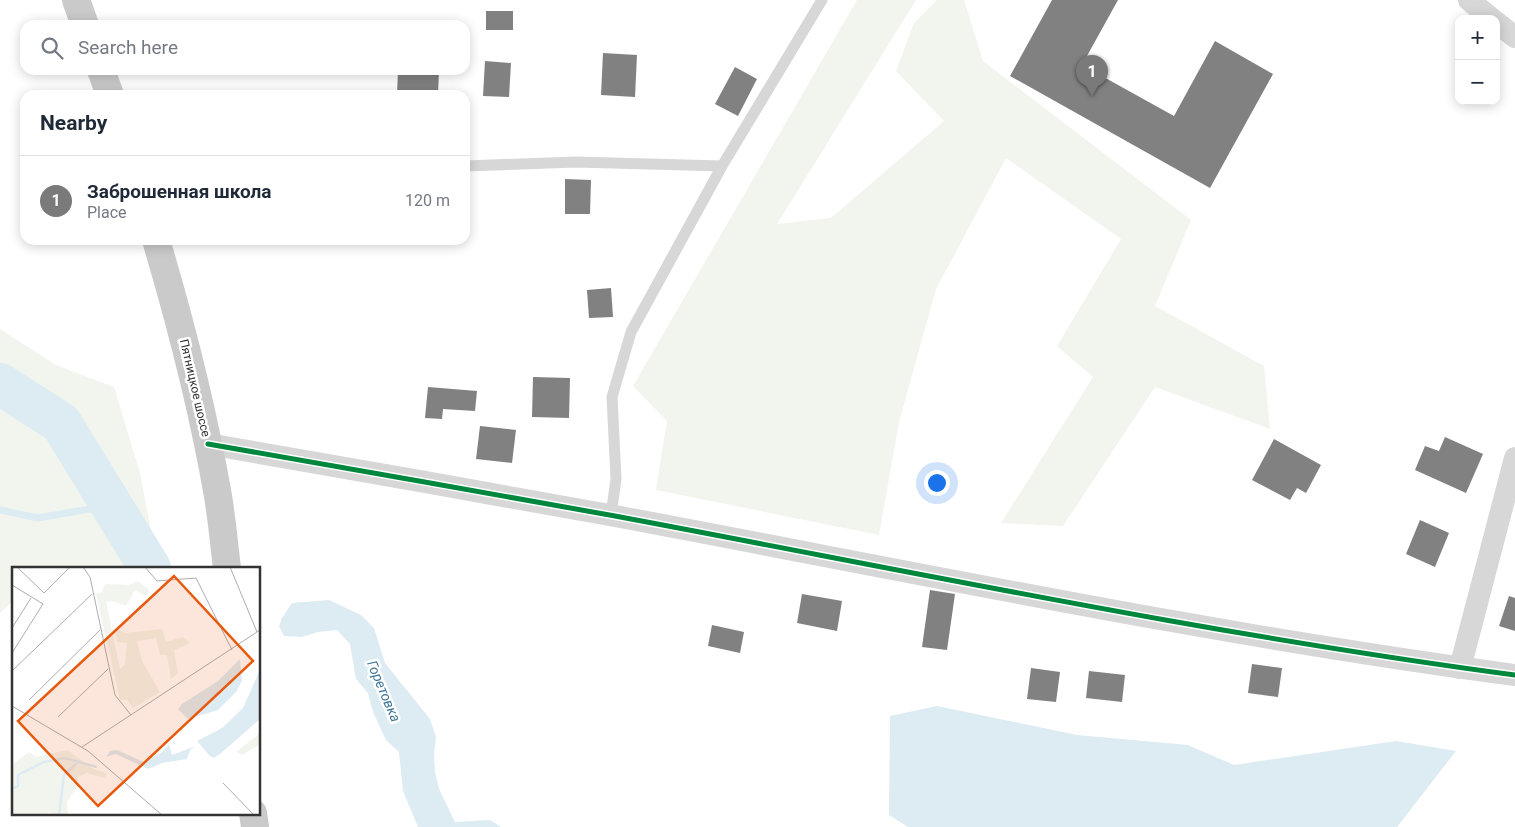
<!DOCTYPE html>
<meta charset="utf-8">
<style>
body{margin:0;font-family:Roboto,sans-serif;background:#f2f2f3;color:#1f2937}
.controls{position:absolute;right:15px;top:15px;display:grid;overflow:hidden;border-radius:10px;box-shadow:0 2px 12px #0003}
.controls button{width:45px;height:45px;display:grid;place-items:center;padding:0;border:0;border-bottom:1px solid #e0e1e3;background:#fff;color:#1f2937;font:25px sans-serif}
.you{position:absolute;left:936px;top:482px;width:18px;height:18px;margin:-12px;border:4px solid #fff;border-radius:50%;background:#1a73e8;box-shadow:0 0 0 8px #1a73e833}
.badge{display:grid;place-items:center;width:32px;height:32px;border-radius:50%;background:#7a7a7a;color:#fff;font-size:16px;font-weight:700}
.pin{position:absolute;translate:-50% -41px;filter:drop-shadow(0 1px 2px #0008)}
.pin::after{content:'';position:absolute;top:26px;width:18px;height:15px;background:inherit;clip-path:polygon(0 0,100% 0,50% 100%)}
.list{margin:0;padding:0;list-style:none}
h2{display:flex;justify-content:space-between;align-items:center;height:65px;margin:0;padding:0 20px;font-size:21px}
h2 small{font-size:16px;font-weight:400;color:#747a83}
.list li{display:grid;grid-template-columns:32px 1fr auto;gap:15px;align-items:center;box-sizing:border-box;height:90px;padding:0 20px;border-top:1px solid #e0e1e3}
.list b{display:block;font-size:19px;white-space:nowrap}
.list p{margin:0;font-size:16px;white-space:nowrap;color:#747a83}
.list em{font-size:16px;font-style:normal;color:#747a83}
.icon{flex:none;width:28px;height:28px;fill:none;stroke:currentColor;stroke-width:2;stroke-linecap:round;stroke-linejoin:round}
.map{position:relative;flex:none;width:1515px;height:827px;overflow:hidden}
.search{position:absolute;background:#fff;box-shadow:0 2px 12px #0003;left:20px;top:20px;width:450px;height:55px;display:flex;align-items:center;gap:12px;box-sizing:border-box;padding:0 18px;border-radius:15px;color:#747a83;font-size:19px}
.panel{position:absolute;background:#fff;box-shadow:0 2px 12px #0003;left:20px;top:90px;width:450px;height:155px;border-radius:15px}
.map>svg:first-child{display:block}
.green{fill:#f1f5ed}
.water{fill:#ddebf3}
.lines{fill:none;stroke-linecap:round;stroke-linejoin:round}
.stream{stroke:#ddebf3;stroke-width:7}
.river{stroke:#ddebf3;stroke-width:42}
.building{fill:#818181}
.lane{stroke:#d7d7d7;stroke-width:11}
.street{stroke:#d7d7d7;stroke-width:22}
.primary{stroke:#cacaca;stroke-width:28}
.cycleway-casing{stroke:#fff;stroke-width:8}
.cycleway{stroke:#00873e;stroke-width:5}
.labels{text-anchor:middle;stroke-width:5;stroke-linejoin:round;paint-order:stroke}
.street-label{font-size:12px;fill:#333;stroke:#fff}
.water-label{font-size:14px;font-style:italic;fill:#3f7597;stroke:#fff}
.inset-river{fill:none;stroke:#ddebf3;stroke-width:2.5}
.inset-road{fill:none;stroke:#adadad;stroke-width:1}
.view{fill:#e8590c;fill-opacity:0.15;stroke:#e8590c;stroke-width:2.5}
.inset-edge{fill:none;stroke:#333;stroke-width:2.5}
</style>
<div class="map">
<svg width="1515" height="827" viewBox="0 0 1515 827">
<rect width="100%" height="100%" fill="#fff"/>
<g class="green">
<path d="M857 0H916L777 224 831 218 944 121 896 71 914 23 937 0H964L983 61 1191 220 1155 306 1264 366 1270 429 1155 387 1063 526 1001 523 1093 377 1057 346 1121 239 1006 158 936 289 899 422 879 535 656 490 667 421 633 386Z"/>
<path d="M0 329 56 365 114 387 140 473 158 568H14V600L0 613Z"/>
</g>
<g class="water">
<path d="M329 600 361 615 374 628 385 663 430 719 436 737 434 754 435 772 439 789 455 822 490 820 501 827H418L403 791 399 752 386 740 373 712 368 693 356 679 350 644 337 630 318 632 302 637 284 636 279 626 282 618 292 603Z"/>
<path d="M937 706 1077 735 1188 745 1234 765 1396 741 1456 751 1397 827H908L889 815 890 716Z"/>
</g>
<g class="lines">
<path class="stream" d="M0 510 38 518 112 505"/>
<path class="river" d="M0 384 61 423 150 568"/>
</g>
<g class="building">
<path d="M1052 0H1118L1082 65 1174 116 1215 41 1273 74 1210 188 1010 76Z"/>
<rect x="486" y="11" width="27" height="19"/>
<path d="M603 53 637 55 635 97 601 95Z"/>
<path d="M485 61 511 63 509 97 483 96Z"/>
<path d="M735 67 757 79 738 116 715 104Z"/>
<path d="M398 70H439L438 95H397Z"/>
<path d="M565 179 591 180 590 214H565Z"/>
<path d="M611 288 613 317 589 318 587 290Z"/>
<path d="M533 377 570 378 569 418 532 417Z"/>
<path d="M428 387 477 391 475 411 443 409 442 419 425 418Z"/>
<path d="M480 426 516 430 512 463 476 459Z"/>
<path d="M1445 437 1483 454 1466 493 1415 470 1425 446 1439 451Z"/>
<path d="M1274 439 1321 465 1306 493 1297 488 1290 500 1252 480Z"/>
<path d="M1420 520 1449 533 1435 567 1406 554Z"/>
<path d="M930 590 955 594 947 650 922 647Z"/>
<path d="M802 594 842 601 837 631 797 623Z"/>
<path d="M1509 596 1515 598V631L1499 626Z"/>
<path d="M712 625 744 632 740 653 708 646Z"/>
<path d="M1252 664 1282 668 1278 697 1248 693Z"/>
<path d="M1031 668 1060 672 1056 702 1027 699Z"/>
<path d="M1089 671 1125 675 1122 702 1086 698Z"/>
</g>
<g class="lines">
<g class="lane">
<path d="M465 166 576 162 722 166"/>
<path d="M611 515 616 479 612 397 631 332 722 166 822 0"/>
</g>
<g class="street">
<path d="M1469 0 1492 19"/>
<path d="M1496 22 1515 37"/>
<path d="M208 444C343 468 480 491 615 516 914 572 1213 635 1515 675"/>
<path d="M1460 668 1515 458"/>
</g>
<g class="primary">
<path d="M76 0 85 25"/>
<path d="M101 70 110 95"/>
<path d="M156 240C181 324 203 410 218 496 222 520 224 544 227 568"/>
<path d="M253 813 255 827"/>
</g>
<defs>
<path id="cycleway" d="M208 444C343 468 480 491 615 516 914 572 1213 635 1515 675"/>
</defs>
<use href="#cycleway" class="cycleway-casing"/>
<use href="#cycleway" class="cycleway"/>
</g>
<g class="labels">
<g class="street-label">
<text transform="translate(195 388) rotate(77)" y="4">Пятницкое шоссе</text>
</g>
<g class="water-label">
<text transform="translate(384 691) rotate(67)" y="5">Горетовка</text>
</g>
</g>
<g transform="translate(12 567)">
<rect width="248" height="248" fill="#fff"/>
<path d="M126 14 137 23 134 29 123 23 114 39 101 34 94 35 108 102 113 97 115 76 105 75 103 60 113 66 150 62 154 75 171 70 178 76 162 83 166 106 159 112 155 88H148L144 71 125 74 130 94 148 125 121 141 115 133H108L84 27 90 25 93 17 117 18ZM247 167V178L230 188 224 185ZM55 183 83 203 90 204 95 207 92 211 75 206 66 210 65 220 55 235 56 247H37V244L36 247H0V198L17 185 24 190Z" fill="#f1f5ed"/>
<path d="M228 92 230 114 224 125 206 143 176 152 166 142 170 137 206 114ZM247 105V153L208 187 202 191 198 189 185 174 210 161 231 141ZM157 177 160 188 184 179 178 183 175 192 150 196 136 202 104 187 94 190 98 184 105 183 132 195 149 186Z" fill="#ddebf3"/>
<path class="inset-river" d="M0 222 6 219V208L32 195 53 191 85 200M47 248 52 208 66 195"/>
<path class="inset-road" d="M5 0 32 26 58 0M71 0 78 10 103 128 119 148M133 0 145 14 184 11 220 83M218 0 245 65M0 18 31 37 0 86M0 61 19 31M0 104 80 27M17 133 88 63M0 139 76 184 150 248M46 150 96 102M70 180 248 63M211 216 242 248"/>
<path class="view" d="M162 9 241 94 86 239 6 154Z"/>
<rect width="248" height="248" class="inset-edge"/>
</g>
</svg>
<div class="controls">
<button>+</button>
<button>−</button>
</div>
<div class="you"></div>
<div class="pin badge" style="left:1092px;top:96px">1</div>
<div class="search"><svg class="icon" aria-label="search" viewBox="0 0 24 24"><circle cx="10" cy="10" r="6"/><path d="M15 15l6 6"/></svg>Search here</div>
<section class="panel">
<h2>Nearby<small></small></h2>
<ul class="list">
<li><span class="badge">1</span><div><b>Заброшенная школа</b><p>Place</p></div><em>120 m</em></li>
</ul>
</section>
</div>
